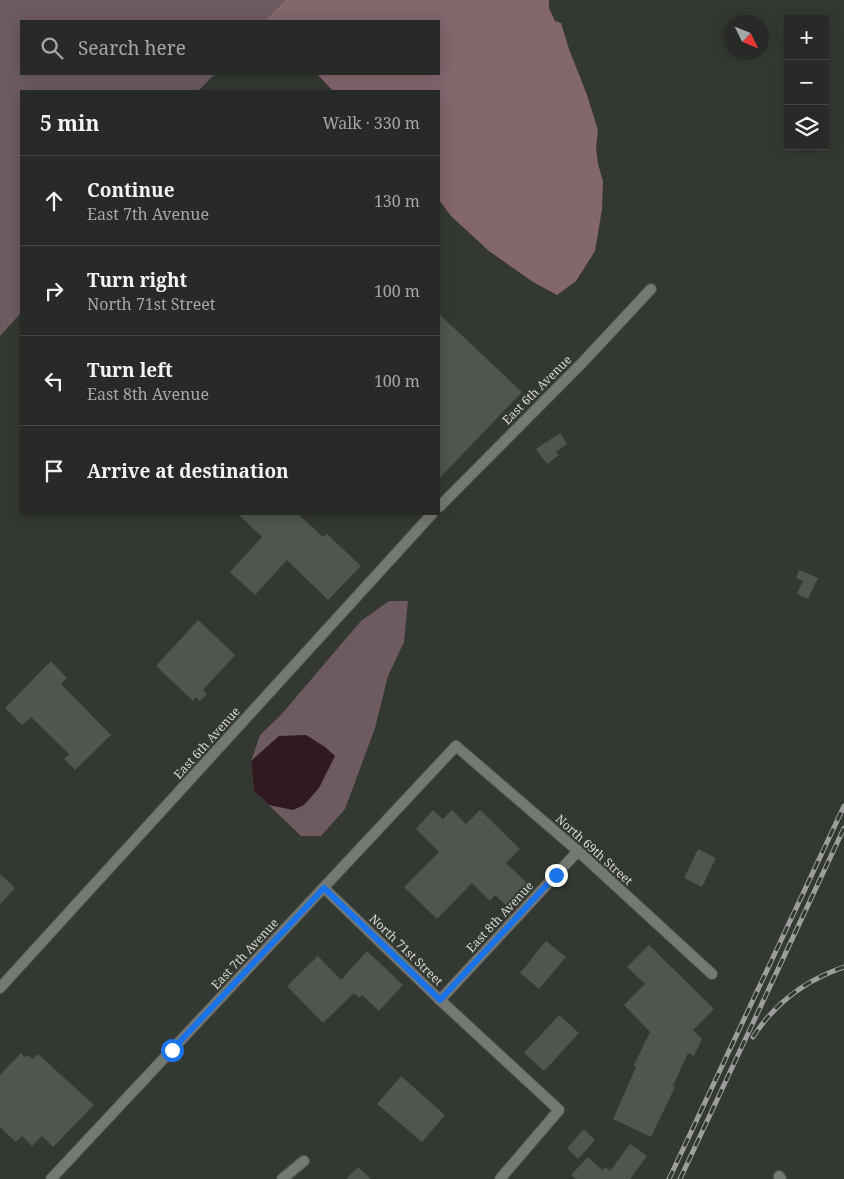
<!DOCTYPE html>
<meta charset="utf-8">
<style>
body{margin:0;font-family:"Noto Serif",serif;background:#333632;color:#f1f3f6}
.controls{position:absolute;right:15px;top:15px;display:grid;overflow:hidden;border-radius:0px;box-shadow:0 2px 12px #0003}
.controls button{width:45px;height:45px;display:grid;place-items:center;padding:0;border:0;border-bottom:1px solid #434643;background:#272a26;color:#f1f3f6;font:25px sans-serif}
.compass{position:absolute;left:724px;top:15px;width:45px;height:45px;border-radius:50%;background:#272a26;box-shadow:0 2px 12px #0003;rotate:133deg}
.stop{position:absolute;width:15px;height:15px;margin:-11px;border:4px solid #1a73e8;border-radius:50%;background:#fff}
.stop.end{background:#1a73e8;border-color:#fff;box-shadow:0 1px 5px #0008}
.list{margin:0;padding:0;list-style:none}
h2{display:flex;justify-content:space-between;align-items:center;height:65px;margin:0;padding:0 20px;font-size:21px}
h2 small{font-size:16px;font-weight:400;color:#a4a7a7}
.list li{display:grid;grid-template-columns:32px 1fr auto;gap:15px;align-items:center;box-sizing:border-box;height:90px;padding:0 20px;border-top:1px solid #434643}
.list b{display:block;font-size:19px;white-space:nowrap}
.list p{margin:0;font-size:16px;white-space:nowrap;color:#a4a7a7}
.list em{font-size:16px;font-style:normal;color:#a4a7a7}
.icon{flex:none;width:28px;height:28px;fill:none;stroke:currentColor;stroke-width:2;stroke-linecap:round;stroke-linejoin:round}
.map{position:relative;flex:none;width:844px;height:1179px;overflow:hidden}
.search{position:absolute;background:#272a26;box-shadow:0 2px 12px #0003;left:20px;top:20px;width:420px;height:55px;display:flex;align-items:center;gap:12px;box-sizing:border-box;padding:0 18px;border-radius:0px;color:#a4a7a7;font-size:19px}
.panel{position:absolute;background:#272a26;box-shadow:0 2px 12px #0003;left:20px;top:90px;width:420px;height:425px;border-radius:0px}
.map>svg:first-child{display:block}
.green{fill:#6d5b5f}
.forest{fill:#84666d}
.water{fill:#311920}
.building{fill:#515550}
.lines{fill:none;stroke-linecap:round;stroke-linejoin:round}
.street-casing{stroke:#545652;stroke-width:12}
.street{stroke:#757973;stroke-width:10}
.rail-casing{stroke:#9b9e9a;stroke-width:5}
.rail{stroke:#343832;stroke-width:3;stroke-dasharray:9;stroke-linecap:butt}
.route{stroke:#1a73e8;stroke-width:6}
.labels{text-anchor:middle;stroke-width:4;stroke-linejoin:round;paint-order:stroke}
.street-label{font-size:12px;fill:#d6d8d5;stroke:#343832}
</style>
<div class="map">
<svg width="844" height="1179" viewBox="0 0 844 1179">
<rect width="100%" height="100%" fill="#343832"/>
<g class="green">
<path d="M0 0H285L264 21H21V74H215L198 91H21V313L0 336Z"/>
<path d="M389 601H408L404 642 388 676 375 728 345 809 321 836H301L254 791 251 761 260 735 280 716 361 621Z"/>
</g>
<path class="forest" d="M285 0H549V8L555 21 561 23 569 49 587 95 598 130 596 147 598 164 603 181 602 209 595 251 576 281 557 295 533 282 489 251 451 216 439 200V91H333L317 74H439V21H264Z"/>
<path class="water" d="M306 735 325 747 335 756 319 788 304 805 293 810 269 805 254 791 251 761 279 736Z"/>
<g class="building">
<path d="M439 314 522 392 439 479Z"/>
<path d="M560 433 567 444 556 452 559 455 547 464 536 449Z"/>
<path d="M238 514H298L323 537 327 534 361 566 328 600 287 560 255 595 230 572 262 537Z"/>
<path d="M799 570 818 578 808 599 797 594 803 581 796 578Z"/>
<path d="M198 620 235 655 203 690 207 694 200 701 196 697 193 701 156 666Z"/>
<path d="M51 661 67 678 61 684 111 735 75 770 64 759 69 754 31 717 22 725 5 708Z"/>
<path d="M433 810 443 819 452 810 466 824 480 810 520 849 506 863 531 887 510 909 495 895 490 901 472 883 437 919 404 887 439 852 416 829Z"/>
<path d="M698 849 716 858 702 887 684 878Z"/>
<path d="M0 874 15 888 0 904Z"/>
<path d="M546 941 566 957 539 989 520 973Z"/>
<path d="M649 945 714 1009 693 1030 702 1039 694 1056 688 1053 673 1086 675 1087 651 1137 613 1119 636 1067 634 1065 650 1032 624 1005 645 984 627 967Z"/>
<path d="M367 951 403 985 379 1011 362 995 359 998 354 993 323 1023 287 986 318 956 341 980Z"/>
<path d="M559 1015 579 1033 544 1071 524 1053Z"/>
<path d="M21 1053 25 1057 28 1055 33 1059 38 1054 94 1105 53 1147 42 1136 32 1146 22 1136 16 1142 0 1127V1075Z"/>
<path d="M401 1076 445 1115 422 1142 377 1104Z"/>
<path d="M584 1129 595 1140 578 1159 567 1148Z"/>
<path d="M630 1144 647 1156 630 1179H576L571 1175 588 1157 602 1170 605 1167 610 1171Z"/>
<path d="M358 1167 371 1179H346Z"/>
</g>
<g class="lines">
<defs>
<g id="street">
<path d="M439 507 582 363 651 289"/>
<path d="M324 888 440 1000 559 1110 500 1179"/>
<path d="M0 988 432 514"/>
<path d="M440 1000 578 851"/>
<path d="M779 1176 781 1179"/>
<path d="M51 1179 456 746 578 851 712 974"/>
<path d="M282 1179 304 1161"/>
</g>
</defs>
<use href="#street" class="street-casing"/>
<use href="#street" class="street"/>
<defs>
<g id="rail">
<path d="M753 1037C775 1003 805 980 844 967"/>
<path d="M669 1179 844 806"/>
<path d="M680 1179 844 828"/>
</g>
</defs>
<use href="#rail" class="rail-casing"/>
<use href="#rail" class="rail"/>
</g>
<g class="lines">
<path class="route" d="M172 1050 324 888 440 1000 556 875"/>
</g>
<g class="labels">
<g class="street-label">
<text transform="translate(537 390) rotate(-45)" y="4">East 6th Avenue</text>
<text transform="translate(207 743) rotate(-48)" y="4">East 6th Avenue</text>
<text transform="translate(594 850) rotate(42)" y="4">North 69th Street</text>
<text transform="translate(500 917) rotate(-47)" y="4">East 8th Avenue</text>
<text transform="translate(406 950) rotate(44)" y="4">North 71st Street</text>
<text transform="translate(245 954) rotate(-47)" y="4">East 7th Avenue</text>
</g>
</g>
</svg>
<div class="controls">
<button>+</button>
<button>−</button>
<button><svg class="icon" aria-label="layers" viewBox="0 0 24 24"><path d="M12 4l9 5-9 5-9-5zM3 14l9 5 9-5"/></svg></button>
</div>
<svg class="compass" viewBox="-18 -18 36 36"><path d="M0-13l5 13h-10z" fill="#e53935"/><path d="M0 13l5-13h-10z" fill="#a4a7a7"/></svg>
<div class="stop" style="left:172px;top:1050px"></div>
<div class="stop end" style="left:556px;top:875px"></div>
<div class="search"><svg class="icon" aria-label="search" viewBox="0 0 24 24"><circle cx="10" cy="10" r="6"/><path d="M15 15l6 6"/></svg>Search here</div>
<section class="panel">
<h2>5 min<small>Walk · 330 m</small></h2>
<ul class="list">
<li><svg class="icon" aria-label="ahead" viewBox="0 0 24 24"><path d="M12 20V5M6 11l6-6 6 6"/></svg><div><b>Continue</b><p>East 7th Avenue</p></div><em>130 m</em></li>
<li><svg class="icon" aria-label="right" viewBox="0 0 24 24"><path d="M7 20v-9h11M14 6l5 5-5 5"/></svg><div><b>Turn right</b><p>North 71st Street</p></div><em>100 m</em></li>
<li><svg class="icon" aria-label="left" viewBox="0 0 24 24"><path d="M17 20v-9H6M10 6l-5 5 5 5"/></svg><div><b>Turn left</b><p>East 8th Avenue</p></div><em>100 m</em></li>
<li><svg class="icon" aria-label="arrive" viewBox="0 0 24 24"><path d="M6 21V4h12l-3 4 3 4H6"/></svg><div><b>Arrive at destination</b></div></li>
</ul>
</section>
</div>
